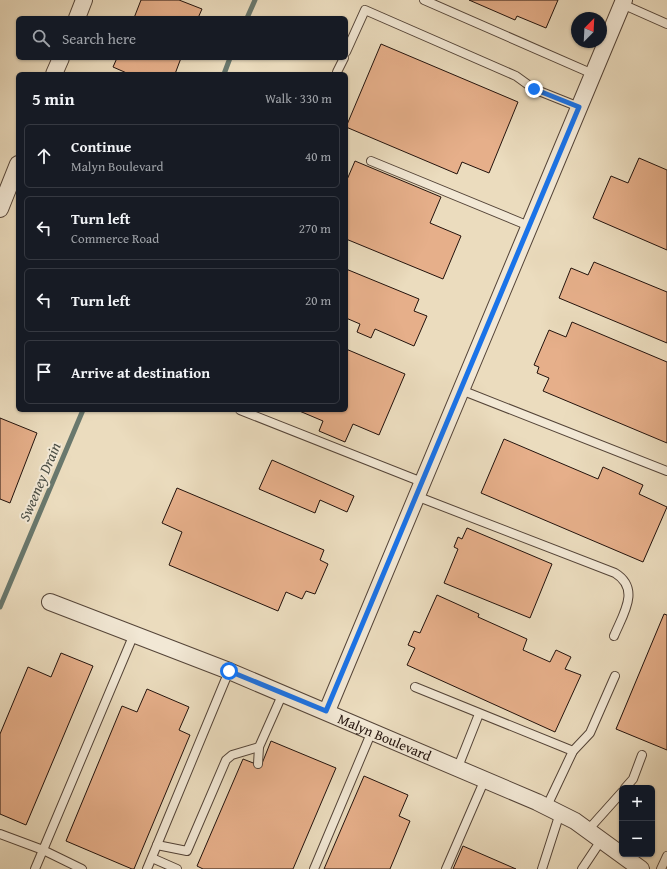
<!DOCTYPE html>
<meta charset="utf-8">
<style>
body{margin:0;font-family:"Gentium Book Plus",serif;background:#20242c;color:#f1f3f6}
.controls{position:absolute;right:12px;bottom:12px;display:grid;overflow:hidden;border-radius:6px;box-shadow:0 1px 3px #0004}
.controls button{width:36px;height:36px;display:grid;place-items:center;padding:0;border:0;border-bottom:1px solid #363941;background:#171b24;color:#f1f3f6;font:20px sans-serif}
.compass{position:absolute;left:571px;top:12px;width:36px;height:36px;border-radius:50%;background:#171b24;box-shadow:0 1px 3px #0004;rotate:24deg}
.stop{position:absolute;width:12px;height:12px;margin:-9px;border:3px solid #1a73e8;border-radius:50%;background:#fff}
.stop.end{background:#1a73e8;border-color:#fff;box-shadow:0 1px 4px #0008}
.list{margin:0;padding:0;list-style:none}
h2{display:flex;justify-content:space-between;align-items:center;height:52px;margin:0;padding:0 16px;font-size:17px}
h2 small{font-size:13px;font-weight:400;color:#9ea1a6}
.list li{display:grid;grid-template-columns:26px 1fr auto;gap:12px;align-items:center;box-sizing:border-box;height:64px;margin:0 8px 8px;padding:0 8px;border:1px solid #363941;border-radius:6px}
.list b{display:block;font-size:15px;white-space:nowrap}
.list p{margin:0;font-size:13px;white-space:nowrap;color:#9ea1a6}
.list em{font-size:13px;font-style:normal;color:#9ea1a6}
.icon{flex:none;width:22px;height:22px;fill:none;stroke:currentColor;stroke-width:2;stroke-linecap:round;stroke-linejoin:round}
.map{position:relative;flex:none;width:667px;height:869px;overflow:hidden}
.search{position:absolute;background:#171b24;box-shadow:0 1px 3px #0004;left:16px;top:16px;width:332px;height:44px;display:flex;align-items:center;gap:10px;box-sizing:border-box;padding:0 14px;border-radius:6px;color:#9ea1a6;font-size:15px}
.panel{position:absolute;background:#171b24;box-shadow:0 1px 3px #0004;left:16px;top:72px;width:332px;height:340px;border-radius:6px}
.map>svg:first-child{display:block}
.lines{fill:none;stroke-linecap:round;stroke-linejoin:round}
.stream{stroke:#69786d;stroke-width:5}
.building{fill:#e6af8a;stroke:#22120c}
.service-casing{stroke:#544438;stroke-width:10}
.minor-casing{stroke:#544438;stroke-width:18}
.service{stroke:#f2e8d5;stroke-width:8}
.minor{stroke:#f2e8d5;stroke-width:16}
.route{stroke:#1a73e8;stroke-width:5}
.labels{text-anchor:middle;stroke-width:4;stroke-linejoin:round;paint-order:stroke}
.street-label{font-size:14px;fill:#22120c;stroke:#f2e8d5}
.water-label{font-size:15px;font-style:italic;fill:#4b4e45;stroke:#f2e8d5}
</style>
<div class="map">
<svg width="667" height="869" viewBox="0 0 667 869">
<rect width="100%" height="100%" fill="#ebdcbe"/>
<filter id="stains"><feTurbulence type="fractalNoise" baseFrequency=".005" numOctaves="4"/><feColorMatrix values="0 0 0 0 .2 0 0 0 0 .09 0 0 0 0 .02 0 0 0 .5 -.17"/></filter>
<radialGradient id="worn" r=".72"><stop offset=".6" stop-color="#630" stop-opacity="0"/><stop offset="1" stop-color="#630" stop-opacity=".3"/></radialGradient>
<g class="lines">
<g class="stream">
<path d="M247 18 255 0"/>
<path d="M224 74 230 58"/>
<path d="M0 607 83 410"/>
</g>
</g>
<g class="building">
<path d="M141 0H179L202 9 198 18H134Z"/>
<path d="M469 0H558L546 28 517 16 515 20Z"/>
<path d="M381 44 518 102 489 173 462 162 457 174 346 127Z"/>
<path d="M117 58H181L175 74H129L113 67Z"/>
<path d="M639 158 667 170V250L593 218 611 176 628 183Z"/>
<path d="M355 161 441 197 430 223 461 236 443 279 346 239V182Z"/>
<path d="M594 262 667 292V343L559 298 571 268 588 275Z"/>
<path d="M346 269 419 299 414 311 427 316 414 346 375 329 371 338 357 332 360 324 346 318Z"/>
<path d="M572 322 667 362V443L543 391 549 378 537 373 539 367 534 365 549 330 566 337Z"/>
<path d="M346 349 405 374 379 435 353 424 345 442 319 431 323 421 297 410H346Z"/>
<path d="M0 418 37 433 10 503 0 499Z"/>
<path d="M504 439 598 479 603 467 643 485 639 494 667 507 643 562 481 493Z"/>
<path d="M272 460 354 496 347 512 320 500 315 513 259 489Z"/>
<path d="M177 488 324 550 320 560 328 564 315 594 306 591 302 599 286 592 278 611 169 565 182 532 162 523Z"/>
<path d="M467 528 552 564 530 618 444 583 458 549 454 547 458 537 462 539Z"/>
<path d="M437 595 479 614 478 617 527 639 523 650 550 662 556 650 571 657 565 669 581 675 555 732 407 665 415 648 408 645 414 631 420 633Z"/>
<path d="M664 614 667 615V750L616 729Z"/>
<path d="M61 653 93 666 26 825 0 814V734L28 667 51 677Z"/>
<path d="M147 689 189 707 179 730 190 735 134 869H132L66 841 122 706 137 712Z"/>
<path d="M271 741 336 768 293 869H203L197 866 243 759 261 766Z"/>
<path d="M364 776 408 795 399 816 410 821 390 869H324Z"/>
<path d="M463 846 516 869H453Z"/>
</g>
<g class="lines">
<defs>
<g id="service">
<path d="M424 0 593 74"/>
<path d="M622 4 667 24"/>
<path d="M346 52 365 10 516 76 534 89 579 107"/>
<path d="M337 72 344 58"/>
<path d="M371 161 529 226"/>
<path d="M461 390 667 471"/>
<path d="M240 410 422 482"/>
<path d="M416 496 615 573C641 589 623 614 614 636"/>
<path d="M229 671 157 845 187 851 226 760 232 755 259 747 283 693"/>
<path d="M415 687 573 751"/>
<path d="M258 764 259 747"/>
<path d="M458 767 479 714"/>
<path d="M625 788 633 779 642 755"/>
<path d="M547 806 573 751 590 733 615 676"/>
<path d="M588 830 622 792"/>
<path d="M0 834 43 850 82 869"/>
<path d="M152 858 177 869"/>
<path d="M35 869 134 634"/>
<path d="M147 869 157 845"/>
<path d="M314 869 372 731"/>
<path d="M446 869 485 779"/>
<path d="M542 869 560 813"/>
<path d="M582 869 602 839"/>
<path d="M661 869 667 856"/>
</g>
<g id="minor">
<path d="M77 18 84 0"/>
<path d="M54 74 61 58"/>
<path d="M0 209 18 164"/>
<path id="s1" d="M50 602 229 671 537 802 575 821 641 869"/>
<path d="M327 711 624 0"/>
</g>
</defs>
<use href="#service" class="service-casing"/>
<use href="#minor" class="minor-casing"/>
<use href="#service" class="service"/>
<use href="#minor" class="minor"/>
</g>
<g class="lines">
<path class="route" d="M229 671 326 711 579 107 534 89"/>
</g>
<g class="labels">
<g class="street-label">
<text dy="5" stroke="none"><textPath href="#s1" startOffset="361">Malyn Boulevard</textPath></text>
</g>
<g class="water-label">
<text transform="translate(40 482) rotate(-67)" y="5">Sweeney Drain</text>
</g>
</g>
<rect width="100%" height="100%" filter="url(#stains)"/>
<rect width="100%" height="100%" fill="url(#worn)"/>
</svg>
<div class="controls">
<button>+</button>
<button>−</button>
</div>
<svg class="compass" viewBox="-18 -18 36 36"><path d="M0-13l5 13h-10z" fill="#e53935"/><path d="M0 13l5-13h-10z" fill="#9ea1a6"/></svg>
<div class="stop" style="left:229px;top:671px"></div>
<div class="stop end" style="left:534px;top:89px"></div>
<div class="search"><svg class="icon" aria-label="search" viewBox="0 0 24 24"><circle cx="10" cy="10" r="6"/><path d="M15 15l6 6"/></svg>Search here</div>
<section class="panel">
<h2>5 min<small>Walk · 330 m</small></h2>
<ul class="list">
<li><svg class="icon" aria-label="ahead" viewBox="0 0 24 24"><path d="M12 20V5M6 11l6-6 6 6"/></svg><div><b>Continue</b><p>Malyn Boulevard</p></div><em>40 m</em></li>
<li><svg class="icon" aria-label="left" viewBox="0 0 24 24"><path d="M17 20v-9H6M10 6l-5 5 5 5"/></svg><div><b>Turn left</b><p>Commerce Road</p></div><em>270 m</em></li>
<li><svg class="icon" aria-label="left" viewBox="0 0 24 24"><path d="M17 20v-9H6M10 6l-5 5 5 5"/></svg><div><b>Turn left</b></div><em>20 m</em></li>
<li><svg class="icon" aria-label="arrive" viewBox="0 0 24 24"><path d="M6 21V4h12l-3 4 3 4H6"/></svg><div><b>Arrive at destination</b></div></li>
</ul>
</section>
</div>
